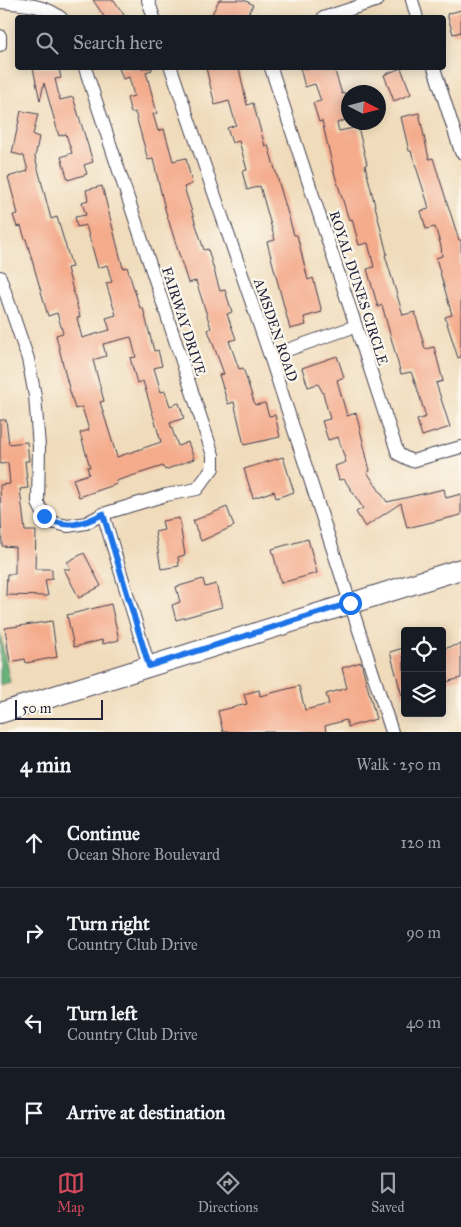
<!DOCTYPE html>
<meta charset="utf-8">
<style>
body{margin:0;font-family:"IM FELL Great Primer",serif;background:#242831;color:#f1f3f6}
.controls{position:absolute;right:15px;bottom:15px;display:grid;overflow:hidden;border-radius:5px;box-shadow:0 2px 12px #0003}
.controls button{width:45px;height:45px;display:grid;place-items:center;padding:0;border:0;border-bottom:1px solid #363941;background:#171b24;color:#f1f3f6;font:25px sans-serif}
.compass{position:absolute;left:341px;top:85px;width:45px;height:45px;border-radius:50%;background:#171b24;box-shadow:0 2px 12px #0003;rotate:96deg}
.scale{position:absolute;left:15px;bottom:12px;width:88px;box-sizing:border-box;padding-left:5px;border:2px solid #22223b;border-top:0;font-size:14px;line-height:18px;white-space:nowrap;color:#22223b;-webkit-text-stroke:4px #fbf7ec;paint-order:stroke}
.stop{position:absolute;width:15px;height:15px;margin:-11px;border:4px solid #1a73e8;border-radius:50%;background:#fff}
.stop.end{background:#1a73e8;border-color:#fff;box-shadow:0 1px 5px #0008}
.list{margin:0;padding:0;list-style:none}
h2{display:flex;justify-content:space-between;align-items:center;height:65px;margin:0;padding:0 20px;font-size:21px}
h2 small{font-size:16px;font-weight:400;color:#9ea1a6}
.list li{display:grid;grid-template-columns:32px 1fr auto;gap:15px;align-items:center;box-sizing:border-box;height:90px;padding:0 20px;border-top:1px solid #363941}
.list b{display:block;font-size:19px;white-space:nowrap}
.list p{margin:0;font-size:16px;white-space:nowrap;color:#9ea1a6}
.list em{font-size:16px;font-style:normal;color:#9ea1a6}
.icon{flex:none;width:28px;height:28px;fill:none;stroke:currentColor;stroke-width:2;stroke-linecap:round;stroke-linejoin:round}
.map{position:relative;flex:none;width:461px;height:732px;overflow:hidden}
.search{position:absolute;background:#171b24;box-shadow:0 2px 12px #0003;left:15px;right:15px;top:15px;height:55px;display:flex;align-items:center;gap:12px;box-sizing:border-box;padding:0 18px;border-radius:5px;color:#9ea1a6;font-size:19px}
.sheet{height:425px;background:#171b24}
nav{display:flex;justify-content:space-around;align-items:center;box-sizing:border-box;height:70px;border-top:1px solid #363941;background:#171b24;font-size:14px;color:#9ea1a6}
nav a{display:grid;justify-items:center;gap:2px}
nav .on{color:#d1495b}
.map>svg:first-child{display:block}
.forest{fill:#6bb47b;stroke:#466b5b}
.building{fill:#f4ac8d;fill-rule:evenodd}
.lines{fill:none;stroke-linecap:round;stroke-linejoin:round}
.minor-casing{stroke:#413e4e;stroke-width:14}
.primary-casing{stroke:#413e4e;stroke-width:22}
.minor{stroke:#fff;stroke-width:12}
.primary{stroke:#fff;stroke-width:20}
.route{stroke:#1a73e8;stroke-width:6}
.labels{text-anchor:middle;stroke-width:4.5;stroke-linejoin:round;paint-order:stroke}
.street-label{font-size:14px;fill:#22223b;stroke:#fbf7ec}
</style>
<div class="map">
<svg width="461" height="732" viewBox="0 0 461 732">
<rect width="100%" height="100%" fill="#fbf7ec"/>
<filter id="ink" filterUnits="userSpaceOnUse"><feTurbulence type="fractalNoise" baseFrequency=".02" numOctaves="2"/><feDisplacementMap in="SourceGraphic" scale="10" xChannelSelector="R" yChannelSelector="G"/><feConvolveMatrix kernelMatrix="1 2 1 2 8 2 1 2 1" color-interpolation-filters="sRGB"/></filter>
<filter id="wash" filterUnits="userSpaceOnUse"><feTurbulence type="fractalNoise" baseFrequency=".0096" numOctaves="4" result="noise"/><feDisplacementMap in="SourceGraphic" scale="20" xChannelSelector="R" yChannelSelector="G"/><feGaussianBlur stdDeviation="1.12" result="paint"/><feColorMatrix in="noise" values="0 0 0 0 0 0 0 0 0 0 0 0 0 0 0 0 0 1.4 0 .05"/><feComposite in="paint" operator="in"/></filter>
<g filter="url(#wash)">
<rect width="100%" height="100%" fill="#f0dcbb"/>
<path class="forest" d="M0 633 10 682 0 685Z"/>
<g id="blocks">
<g class="building">
<path d="M93 0H114L126 18H105Z"/>
<path d="M219 0H245L253 5 246 18H210Z"/>
<path d="M461 10V32L453 34 447 14Z"/>
<path d="M33 68H59L61 78 55 79 60 100 73 97 93 162 84 165 87 174 68 180 61 157 72 153 66 134 59 136 44 83 40 101Z"/>
<path d="M119 68H152V70L146 72 157 113 153 114 158 131 164 129 173 161 186 158 192 184 184 187 204 250 208 249 220 291 225 290 232 312 227 314 236 339 229 341 239 369 243 368 255 405 265 403 269 416 275 415 280 437 244 445 234 402 228 404 219 375 224 374 208 330 211 328 196 281 188 283 165 209 153 159 148 160 135 112 131 113 127 98 134 96 129 77 123 79Z"/>
<path d="M206 68H239L247 105 253 103 265 146 268 145 294 235H297L308 280 313 278 322 312 304 317 306 325 290 329 267 242 275 240 260 186 247 190 242 171 247 170 239 141 232 143 227 128 236 125 229 101 215 105Z"/>
<path d="M300 68H334L342 94 345 93 348 104V119L337 123 339 131 358 127 367 164 365 165 387 254 385 255 403 315 415 312 425 349 434 347 443 381 436 383 450 427 422 436 417 420 426 417 417 388 411 372 401 374 382 305 378 307 367 269 374 267 368 243 359 245 352 219 349 220 334 172 322 121 319 122 313 103 321 101 315 84 305 87Z"/>
<path d="M401 68 411 94 394 101 384 75Z"/>
<path d="M21 111 38 114 33 135 39 137 35 157 51 219 57 217 72 267 67 268 80 317 77 318 82 338 110 330 106 318 116 315 106 283 112 282 107 265 98 268 86 225 77 227 75 217 86 215 82 202 88 200 86 190 102 186 123 268 127 267 140 308H143L154 351 158 350 162 366 154 368 161 392 165 391 170 406 179 403 184 418 170 423 178 446 188 442 194 459 165 470 163 466 116 481 117 484 79 497 73 479 89 474 87 467H90L80 433 89 430 82 407 75 409 66 377 56 335 63 333 57 313 48 316 26 239H25L21 226 17 227 13 215 18 214 8 177 28 171 24 156 12 153ZM131 337 136 357 130 358 137 383 143 381 161 442 117 457 100 402 104 401 93 360 106 356 103 344Z"/>
<path d="M419 113 429 159 433 158 459 240H461V357L458 358 445 317 452 315 436 258 442 256 441 246 435 227 426 229 421 211 429 209 427 201 411 151H409L401 117Z"/>
<path d="M337 356 344 377 337 380 347 416 356 413 370 471 367 472 387 502 444 489 446 498 461 494V515L407 528 401 503 365 527 356 512 363 508 344 479 339 480 335 466 346 462 338 437 328 440 322 421 330 419 323 393 318 384 308 387 302 368Z"/>
<path d="M0 420H6L9 444 27 442 29 461H25L28 488 20 489 25 531H36L35 569H52V579L45 580 48 596 6 595 7 574H15V547L2 546 0 485 10 484 8 463 0 464Z"/>
<path d="M283 457 294 492 276 498 274 491 253 498 244 469Z"/>
<path d="M227 507 234 526 201 541 193 521Z"/>
<path d="M179 518 185 555 178 557 179 566 161 569 155 532 164 530 162 521Z"/>
<path d="M308 539 317 573 281 583 272 549Z"/>
<path d="M84 553 101 586 79 598 64 569H71L67 562Z"/>
<path d="M203 579 205 587 216 584 222 607 176 620 172 605 180 602 176 587Z"/>
<path d="M111 604 119 640 103 644 102 640 74 647 67 615Z"/>
<path d="M52 621 57 657 26 663 25 659 10 662 5 628Z"/>
<path d="M461 644V678L442 683V649Z"/>
<path d="M403 648 405 696H402L390 652Z"/>
<path d="M361 662 376 719 348 727 346 720 325 726 326 732H223L218 711 247 704 244 694 259 690 260 696 299 686 305 710 329 704 326 694 347 688 342 668Z"/>
</g>
</g>
</g>
<g filter="url(#ink)">
<use href="#blocks" fill-opacity="0" stroke="#413e4e" stroke-width="1"/>
<g class="lines">
<defs>
<g id="minor">
<path d="M148 0 154 18"/>
<path d="M412 0 417 18"/>
<path d="M0 2C21 4 44 4 61 18"/>
<path d="M323 18 378 0"/>
<path d="M0 36V45"/>
<path d="M171 68 270 356 392 732"/>
<path d="M271 68 398 454 412 461 461 447"/>
<path d="M434 68 461 152"/>
<path d="M0 277 28 359 35 396 39 447 38 503 44 515 55 523 68 526 86 523 103 514 166 495 197 489 213 468V455L85 68"/>
<path d="M270 356 356 326"/>
<path d="M103 514 149 666"/>
</g>
<path id="primary" d="M0 713 461 569"/>
</defs>
<use href="#minor" class="minor-casing"/>
<use href="#primary" class="primary-casing"/>
<use href="#minor" class="minor"/>
<use href="#primary" class="primary"/>
</g>
</g>
<g class="lines" filter="url(#ink)">
<path class="route" d="M44 516C65 530 82 525 103 514L149 666 350 603"/>
</g>
<g class="labels">
<g class="street-label">
<text transform="translate(359 288) rotate(72)" y="5">ROYAL DUNES CIRCLE</text>
<text transform="translate(184 321) rotate(72)" y="5">FAIRWAY DRIVE</text>
<text transform="translate(276 330) rotate(71)" y="5">AMSDEN ROAD</text>
</g>
</g>
</svg>
<div class="controls">
<button><svg class="icon" aria-label="locate" viewBox="0 0 24 24"><circle cx="12" cy="12" r="6"/><path d="M12 2v4M12 18v4M2 12h4M18 12h4"/></svg></button>
<button><svg class="icon" aria-label="layers" viewBox="0 0 24 24"><path d="M12 4l9 5-9 5-9-5zM3 14l9 5 9-5"/></svg></button>
</div>
<svg class="compass" viewBox="-18 -18 36 36"><path d="M0-13l5 13h-10z" fill="#e53935"/><path d="M0 13l5-13h-10z" fill="#9ea1a6"/></svg>
<div class="scale">50 m</div>
<div class="stop" style="left:350px;top:603px"></div>
<div class="stop end" style="left:44px;top:516px"></div>
<div class="search"><svg class="icon" aria-label="search" viewBox="0 0 24 24"><circle cx="10" cy="10" r="6"/><path d="M15 15l6 6"/></svg>Search here</div>
</div>
<section class="sheet">
<h2>4 min<small>Walk · 250 m</small></h2>
<ul class="list">
<li><svg class="icon" aria-label="ahead" viewBox="0 0 24 24"><path d="M12 20V5M6 11l6-6 6 6"/></svg><div><b>Continue</b><p>Ocean Shore Boulevard</p></div><em>120 m</em></li>
<li><svg class="icon" aria-label="right" viewBox="0 0 24 24"><path d="M7 20v-9h11M14 6l5 5-5 5"/></svg><div><b>Turn right</b><p>Country Club Drive</p></div><em>90 m</em></li>
<li><svg class="icon" aria-label="left" viewBox="0 0 24 24"><path d="M17 20v-9H6M10 6l-5 5 5 5"/></svg><div><b>Turn left</b><p>Country Club Drive</p></div><em>40 m</em></li>
<li><svg class="icon" aria-label="arrive" viewBox="0 0 24 24"><path d="M6 21V4h12l-3 4 3 4H6"/></svg><div><b>Arrive at destination</b></div></li>
</ul>
</section>
<nav>
<a class="on"><svg class="icon" aria-label="map" viewBox="0 0 24 24"><path d="M3 6l6-2 6 2 6-2v14l-6 2-6-2-6 2zM9 4v14M15 6v14"/></svg>Map</a>
<a><svg class="icon" aria-label="directions" viewBox="0 0 24 24"><path d="M12 3l9 9-9 9-9-9zM9 14v-3h6M13 9l2 2-2 2"/></svg>Directions</a>
<a><svg class="icon" aria-label="saved" viewBox="0 0 24 24"><path d="M7 4h10v16l-5-4-5 4z"/></svg>Saved</a>
</nav>
